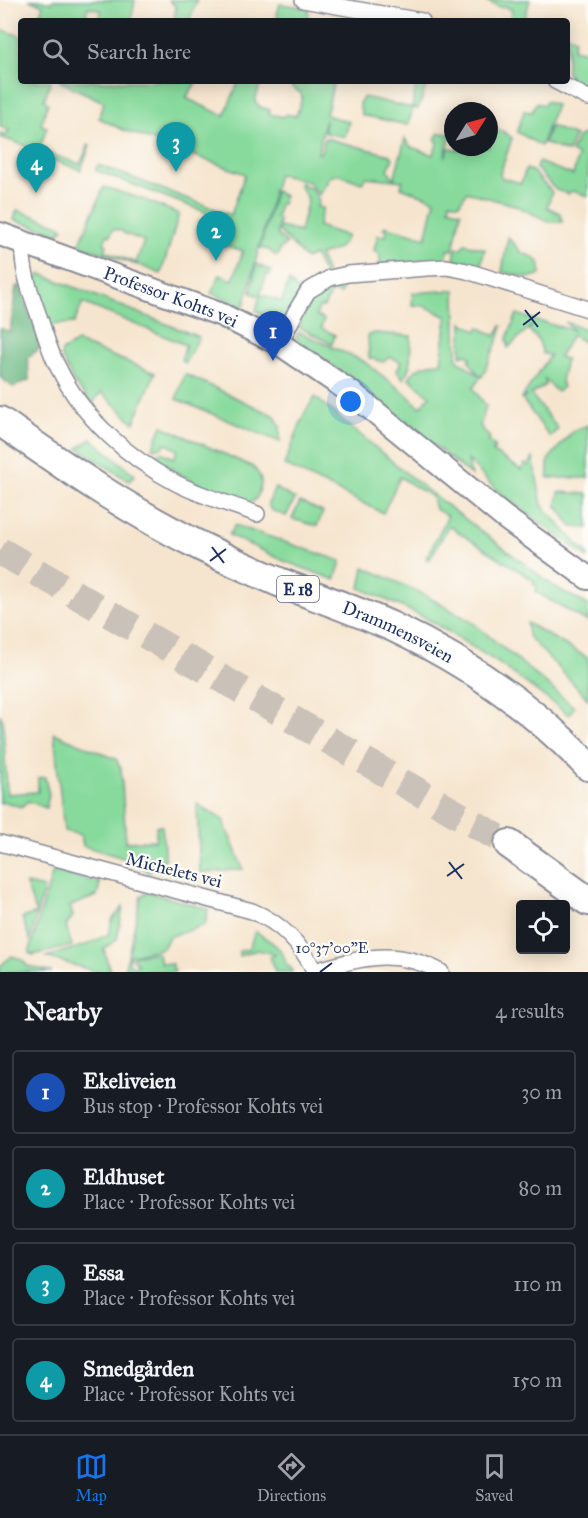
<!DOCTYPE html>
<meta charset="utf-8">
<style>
body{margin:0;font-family:"IM FELL Great Primer",serif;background:#20242c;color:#f1f3f6}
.controls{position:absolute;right:18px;bottom:18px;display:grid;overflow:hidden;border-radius:6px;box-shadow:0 3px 15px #0003}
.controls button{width:54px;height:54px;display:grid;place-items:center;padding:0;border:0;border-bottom:2px solid #363941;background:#171b24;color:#f1f3f6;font:30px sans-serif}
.compass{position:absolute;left:444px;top:102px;width:54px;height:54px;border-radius:50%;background:#171b24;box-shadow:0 3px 15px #0003;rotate:53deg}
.you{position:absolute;left:351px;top:402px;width:21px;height:21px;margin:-15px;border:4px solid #fff;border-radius:50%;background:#1a73e8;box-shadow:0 0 0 9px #1a73e833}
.badge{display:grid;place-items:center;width:39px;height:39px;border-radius:50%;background:#1a73e8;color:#fff;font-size:20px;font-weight:700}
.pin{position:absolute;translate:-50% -50px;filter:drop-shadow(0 2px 3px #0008)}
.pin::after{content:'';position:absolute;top:32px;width:21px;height:18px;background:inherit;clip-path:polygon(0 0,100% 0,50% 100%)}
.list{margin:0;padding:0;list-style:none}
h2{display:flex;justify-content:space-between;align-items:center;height:78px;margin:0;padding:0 24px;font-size:26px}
h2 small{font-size:20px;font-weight:400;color:#9ea1a6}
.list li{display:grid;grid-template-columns:39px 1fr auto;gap:18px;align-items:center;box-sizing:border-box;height:84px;margin:0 12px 12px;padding:0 12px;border:2px solid #363941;border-radius:6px}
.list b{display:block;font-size:22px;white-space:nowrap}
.list p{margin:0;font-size:20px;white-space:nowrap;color:#9ea1a6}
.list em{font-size:20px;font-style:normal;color:#9ea1a6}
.icon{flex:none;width:33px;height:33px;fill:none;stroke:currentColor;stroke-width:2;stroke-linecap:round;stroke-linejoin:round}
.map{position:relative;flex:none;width:588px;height:972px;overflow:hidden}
.search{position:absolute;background:#171b24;box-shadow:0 3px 15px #0003;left:18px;right:18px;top:18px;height:66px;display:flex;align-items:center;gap:15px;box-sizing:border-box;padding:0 21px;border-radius:6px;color:#9ea1a6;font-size:22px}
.sheet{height:462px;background:#171b24}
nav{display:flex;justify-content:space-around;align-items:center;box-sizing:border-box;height:84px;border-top:2px solid #363941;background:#171b24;font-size:16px;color:#9ea1a6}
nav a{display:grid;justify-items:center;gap:3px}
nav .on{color:#1a73e8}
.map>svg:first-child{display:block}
.green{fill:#87da9c;stroke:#51847d;stroke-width:1.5;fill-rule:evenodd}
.forest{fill:#6dba84;stroke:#447471;stroke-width:1.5}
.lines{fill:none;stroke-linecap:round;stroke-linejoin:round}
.highway-tunnel{stroke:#cac1b8;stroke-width:28;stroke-dasharray:28 14;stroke-linecap:butt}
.street-casing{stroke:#888a96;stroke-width:18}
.secondary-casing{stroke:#888a96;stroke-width:26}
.highway-casing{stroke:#888a96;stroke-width:32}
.street{stroke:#fff;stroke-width:15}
.secondary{stroke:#fff;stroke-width:22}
.highway{stroke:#fff;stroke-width:28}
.ticks{fill:none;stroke:#1b2f5e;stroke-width:2}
.labels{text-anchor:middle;stroke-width:4.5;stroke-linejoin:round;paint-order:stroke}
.shield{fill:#fdfcf7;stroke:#5f6c8c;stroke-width:1.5}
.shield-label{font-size:16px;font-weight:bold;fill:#1b2f5e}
.street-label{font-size:18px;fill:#1b2f5e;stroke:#fdfcf7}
.ticks-label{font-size:15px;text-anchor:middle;fill:#1b2f5e;stroke:#fdfcf7;stroke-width:4.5;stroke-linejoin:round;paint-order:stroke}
</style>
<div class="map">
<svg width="588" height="972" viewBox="0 0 588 972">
<rect width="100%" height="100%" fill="#fdfcf7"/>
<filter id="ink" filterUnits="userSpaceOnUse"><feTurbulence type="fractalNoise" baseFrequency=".0167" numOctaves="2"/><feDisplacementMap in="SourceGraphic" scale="12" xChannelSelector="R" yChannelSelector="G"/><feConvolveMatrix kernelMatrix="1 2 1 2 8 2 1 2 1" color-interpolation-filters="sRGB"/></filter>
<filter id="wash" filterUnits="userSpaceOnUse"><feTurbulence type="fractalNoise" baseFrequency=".008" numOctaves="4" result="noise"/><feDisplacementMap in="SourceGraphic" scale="24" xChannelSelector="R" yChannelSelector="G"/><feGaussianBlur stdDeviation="1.35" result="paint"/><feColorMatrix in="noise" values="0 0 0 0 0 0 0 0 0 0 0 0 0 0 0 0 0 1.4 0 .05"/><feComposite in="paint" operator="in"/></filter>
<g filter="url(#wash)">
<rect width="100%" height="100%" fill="#f6e5ce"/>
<g class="green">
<path d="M29 0H43L52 3 53 0H135L131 21H94L100 20 101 10 88 7 84 21H43L45 15 40 13 43 5Z"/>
<path d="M169 0H197L189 21H174L176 7Z"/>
<path d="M484 0H530L524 21H513L510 18 512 10 503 5 502 8Z"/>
<path d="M280 4 309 8 308 21H279L277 14Z"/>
<path d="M0 29 21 36V81H51L44 100 48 103 41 125 47 127 39 150 80 164 89 144 90 145 81 170 35 154 37 150 0 137V134L7 135 9 130 0 127Z"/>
<path d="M567 34 575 39 573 49 588 52V89L568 78 570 75 567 74Z"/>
<path d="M59 81H197L186 98 224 116 239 81H258L261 82 255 101 260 107 270 110 269 114 284 117 285 114 296 116 302 99 301 93 291 87 293 81H334L326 115 349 122 345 137 325 133V120L318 153H321L325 138 390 155 393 158 388 170 394 179 405 139 411 147 433 155 438 142 435 139 439 133 451 134 445 157 449 148 472 151 478 147H489V127L504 132 512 138 500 174 502 178 521 183 526 169 532 171 552 192 547 207 561 214 562 222H550L514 205 467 192 459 204 450 202 449 208 461 212 453 250H448L446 262 380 265V255L374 250 378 235 386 236 387 230 383 229 385 226 426 238 435 200 401 187 403 181 366 177 362 183 338 174 330 177 319 195 309 182 278 174 244 307 211 293 220 275 233 280 243 251 200 238V222L224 231 229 221 95 170 98 165 231 215 245 174 121 129 99 118 104 102Z"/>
<path d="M417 81H428L418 109 413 108 408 125 362 115 359 103 364 97 412 108Z"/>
<path d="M546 101 556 105 541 146 517 132 524 111 532 112 536 103 544 105Z"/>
<path d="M550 126 575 136 568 152 544 143Z"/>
<path d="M588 133V196L572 191 568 194 556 190 536 168 538 162 573 175 578 156 571 152 578 137Z"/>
<path d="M300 183 312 189 319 200 317 207 323 208 318 226 347 236C340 251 334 251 319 255L327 273 324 274 314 255 306 259 279 231 280 227 300 232 308 199 299 185Z"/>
<path d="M104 187 145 200 179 214 161 274 137 264V265L79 245ZM113 229 123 231V233L144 241 136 263 105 251 107 245 104 243 107 235 110 236Z"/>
<path d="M275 191 284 196 282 204H280L276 218 279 219 277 234 287 244 280 249 279 254 276 256 269 250 260 248Z"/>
<path d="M17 210 59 225 63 228 59 234 14 220Z"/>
<path d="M508 237 523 254 529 255 539 262 541 274 528 278 502 272Z"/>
<path d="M465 244 485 249 480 268 454 260 456 248H461Z"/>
<path d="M256 264 271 271 270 275 267 274 260 294 282 302 289 281 301 294 285 322 278 321 256 311 260 296 251 293Z"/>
<path d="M41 274 199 337 185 363 181 360 186 345 83 303 74 323 49 325 35 279Z"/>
<path d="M344 282 341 294 331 292 324 307H319L316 316 324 319 321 328 335 335 332 344 299 327C306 304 318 284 344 282Z"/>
<path d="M455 290 457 359 480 376 469 361 471 358 466 354 461 356 462 322 477 331 479 327 495 336 502 325 499 337 482 377 481 376 473 388 486 406 480 426 490 438 488 441 495 446 493 452 521 470 525 464 528 466 533 458 542 505 576 543 588 554V558L497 491 468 460 471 475 353 380 296 340 299 332 363 361 405 393 420 407 430 396 409 378C416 366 428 363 441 363L447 317 425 306 412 305 413 293Z"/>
<path d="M517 314 537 321 573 330 565 322 588 330V345L572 335 559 357 566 359 561 381 563 387 557 392 544 378 546 385 531 394 558 429 550 437 522 399 527 396 522 398 550 355 543 354 539 341 529 330 533 324 508 348 507 338Z"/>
<path d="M376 333 411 336 410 365 404 379 397 371 401 362 390 357 383 362 369 358 368 335Z"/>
<path d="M77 342 155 373 134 423 101 392 92 404 73 381 61 356 62 351Z"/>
<path d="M185 374 275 416 280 426V442L176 399Z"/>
<path d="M315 397 423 487 555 587 588 605V622L536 592 537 586 533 584 535 581 449 526 429 560 426 558 448 516 435 509 432 497 400 477 383 513 284 465 305 412Z"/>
<path d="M588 425V478H548V460L573 431Z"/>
<path d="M162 426 253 467C259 473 263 480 260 488 258 494 257 501 250 503 237 506 160 466 153 455L162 452 174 458 178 450 165 443 163 447 152 449Z"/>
<path d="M92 439 135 475 129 481 78 448Z"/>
<path d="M275 488 295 499 286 516 271 510 268 504Z"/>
<path d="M559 492 588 494V528L572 527 557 506Z"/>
<path d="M300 502 323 512 317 526 292 519Z"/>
<path d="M235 525 341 561 335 580 284 561 229 535Z"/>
<path d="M364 567 421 593 472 622 574 707 569 715 500 664 426 618 360 588Z"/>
<path d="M527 623 588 658V699L528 636Z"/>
<path d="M0 714 3 721 7 794 38 792V778L45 777 49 795 46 808 28 801 21 807 5 802 0 803Z"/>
<path d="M54 733 116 759 121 769 126 842 156 840V826H162L165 860 153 861 150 873 130 860 83 846 81 835 64 831Z"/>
<path d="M197 804 223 820 243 869 200 873Z"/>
<path d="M53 871 100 883 97 896 70 906 73 916 66 926 72 946 33 955 29 953Z"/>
<path d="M26 884 44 888 30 940 22 918 36 913Z"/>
<path d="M148 892 208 909 205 925 169 937 163 948 128 956 141 896Z"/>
<path d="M123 907 117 939 104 949 110 972H97L46 957 86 945 109 934 112 920Z"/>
<path d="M255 931C269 941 283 946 286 964L292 969V972H275L270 957 275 954 257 950 239 956V951L249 949Z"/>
<path d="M157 952 161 963 172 964 175 972H124L127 958 130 957 129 963 134 968 138 964 133 959V956Z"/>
<path d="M12 956 23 960 27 966 52 972H0V966Z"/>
</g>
<path class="forest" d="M20 285 41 347 28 358 29 380 13 387 0 377V328L10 332 16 287Z"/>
</g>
<g filter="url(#ink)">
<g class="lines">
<path class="highway-tunnel" d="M0 551 509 844"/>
<defs>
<g id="street">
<path d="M303 0 422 21"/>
<path d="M555 81 588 98"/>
<path d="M23 243C21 271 32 296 41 322 46 338 51 355 59 369 83 418 128 458 176 483 201 496 230 504 257 514"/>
<path d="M280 344 296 311 308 291 330 278 348 274 427 268 447 267 467 271 588 309"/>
<path d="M0 843 252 911C281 923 301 944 315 972"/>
<path d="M315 971C361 957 397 948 441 972"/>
</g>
<g id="secondary">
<path id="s1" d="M0 234 222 315 280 344 352 393 504 517 588 578"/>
</g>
<g id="highway">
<path id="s2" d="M0 421C65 467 132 513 204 548 229 560 253 571 279 582 317 597 355 610 393 627 465 661 532 707 588 766"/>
<path d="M509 844 588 901"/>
</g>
</defs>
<use href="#street" class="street-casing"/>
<use href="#secondary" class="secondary-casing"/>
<use href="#highway" class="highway-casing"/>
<use href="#street" class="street"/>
<use href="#secondary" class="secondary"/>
<use href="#highway" class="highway"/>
</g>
</g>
<path class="ticks" d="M525 310 538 327M523 325 540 312M212 547 224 563M210 561 226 549M449 862 462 879M447 876 464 864M320 972 332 963"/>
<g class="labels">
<rect class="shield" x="277" y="576" width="42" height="26" rx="4.5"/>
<g class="shield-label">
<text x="298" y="595">E 18</text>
</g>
<g class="street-label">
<text dy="6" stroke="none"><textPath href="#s1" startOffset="182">Professor Kohts vei</textPath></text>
<text dy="6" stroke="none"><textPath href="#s2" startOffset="452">Drammensveien</textPath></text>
<text transform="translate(174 870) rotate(14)" y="6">Michelets vei</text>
</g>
</g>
<g class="ticks-label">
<text x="332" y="953">10°37'00"E</text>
</g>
</svg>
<div class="controls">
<button><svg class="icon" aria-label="locate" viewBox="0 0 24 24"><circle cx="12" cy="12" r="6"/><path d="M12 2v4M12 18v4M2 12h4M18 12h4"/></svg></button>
</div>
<svg class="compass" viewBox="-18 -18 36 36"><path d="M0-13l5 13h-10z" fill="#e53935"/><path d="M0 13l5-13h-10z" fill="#9ea1a6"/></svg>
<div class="you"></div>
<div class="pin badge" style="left:273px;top:361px;background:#1a4fb4">1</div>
<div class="pin badge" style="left:216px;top:261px;background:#0f9aa8">2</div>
<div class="pin badge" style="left:176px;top:172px;background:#0f9aa8">3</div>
<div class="pin badge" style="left:36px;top:193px;background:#0f9aa8">4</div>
<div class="search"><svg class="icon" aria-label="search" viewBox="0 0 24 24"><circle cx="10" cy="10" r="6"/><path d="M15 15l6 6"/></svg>Search here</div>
</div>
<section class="sheet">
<h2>Nearby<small>4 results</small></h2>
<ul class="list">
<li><span class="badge" style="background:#1a4fb4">1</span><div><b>Ekeliveien</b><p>Bus stop · Professor Kohts vei</p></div><em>30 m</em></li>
<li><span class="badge" style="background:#0f9aa8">2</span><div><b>Eldhuset</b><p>Place · Professor Kohts vei</p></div><em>80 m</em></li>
<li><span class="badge" style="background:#0f9aa8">3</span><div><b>Essa</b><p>Place · Professor Kohts vei</p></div><em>110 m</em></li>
<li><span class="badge" style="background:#0f9aa8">4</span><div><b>Smedgården</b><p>Place · Professor Kohts vei</p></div><em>150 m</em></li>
</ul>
</section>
<nav>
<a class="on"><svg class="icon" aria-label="map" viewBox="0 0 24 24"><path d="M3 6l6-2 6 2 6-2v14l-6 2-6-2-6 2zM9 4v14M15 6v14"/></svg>Map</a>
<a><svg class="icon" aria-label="directions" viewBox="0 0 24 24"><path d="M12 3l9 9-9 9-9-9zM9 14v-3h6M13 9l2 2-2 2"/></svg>Directions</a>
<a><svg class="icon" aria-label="saved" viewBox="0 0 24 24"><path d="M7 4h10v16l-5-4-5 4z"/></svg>Saved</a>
</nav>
